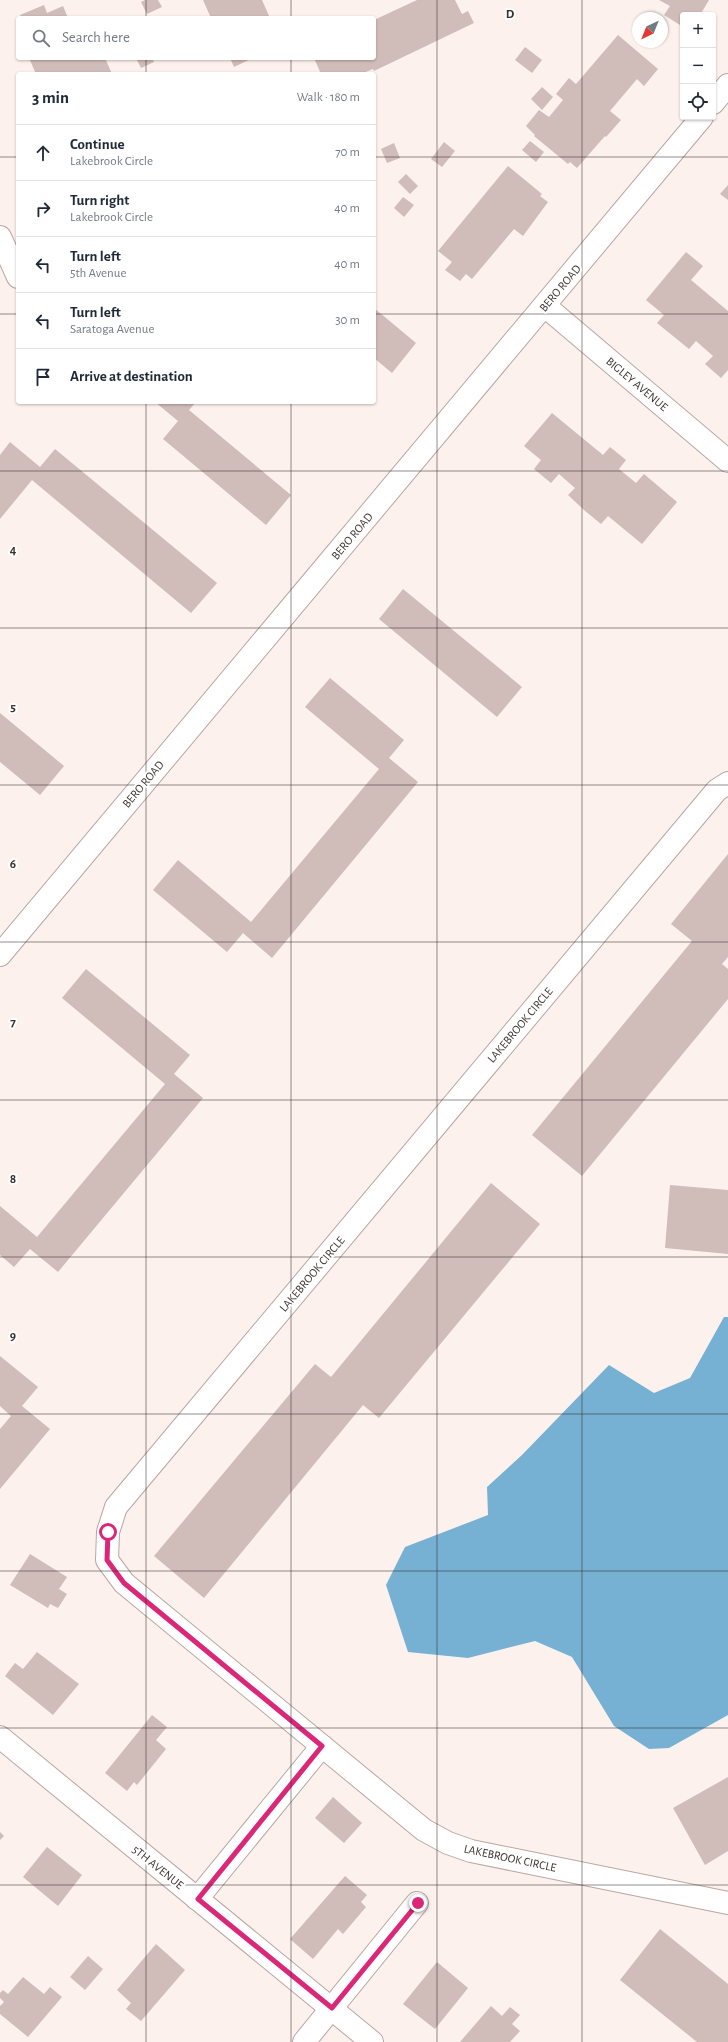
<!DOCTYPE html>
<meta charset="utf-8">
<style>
body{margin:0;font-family:"Alegreya Sans",sans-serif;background:#f2f2f3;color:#1f2937}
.controls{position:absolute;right:12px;top:12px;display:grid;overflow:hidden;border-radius:4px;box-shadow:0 1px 3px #0004}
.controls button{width:36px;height:36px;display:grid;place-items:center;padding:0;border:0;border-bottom:1px solid #e0e1e3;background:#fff;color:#1f2937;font:20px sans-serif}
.compass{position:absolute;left:632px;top:12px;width:36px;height:36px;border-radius:50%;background:#fff;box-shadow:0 1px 3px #0004;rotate:223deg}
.stop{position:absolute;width:12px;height:12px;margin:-9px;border:3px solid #db2777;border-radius:50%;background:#fff}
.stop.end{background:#db2777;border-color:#fff;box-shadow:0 1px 4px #0008}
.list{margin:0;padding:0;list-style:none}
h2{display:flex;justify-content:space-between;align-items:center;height:52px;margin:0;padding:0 16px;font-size:17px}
h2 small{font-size:13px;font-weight:400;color:#747a83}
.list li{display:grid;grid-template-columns:26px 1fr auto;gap:12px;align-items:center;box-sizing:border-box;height:56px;padding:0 16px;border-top:1px solid #e0e1e3}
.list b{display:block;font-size:15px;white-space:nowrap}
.list p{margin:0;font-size:13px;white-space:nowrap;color:#747a83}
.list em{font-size:13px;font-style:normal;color:#747a83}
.icon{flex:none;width:22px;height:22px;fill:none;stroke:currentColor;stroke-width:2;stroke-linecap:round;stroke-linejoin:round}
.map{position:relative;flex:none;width:728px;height:2042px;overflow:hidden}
.search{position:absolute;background:#fff;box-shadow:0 1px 3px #0004;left:16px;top:16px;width:360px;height:44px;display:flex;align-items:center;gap:10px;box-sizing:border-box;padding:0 14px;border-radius:4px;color:#747a83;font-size:15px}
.panel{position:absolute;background:#fff;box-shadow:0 1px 3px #0004;left:16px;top:72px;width:360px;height:332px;border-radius:4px}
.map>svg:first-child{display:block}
.water{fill:#76b0d2}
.building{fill:#d0bcb8}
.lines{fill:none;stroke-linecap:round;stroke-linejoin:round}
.minor-casing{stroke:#baa6a2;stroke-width:24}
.minor{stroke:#fff;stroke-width:22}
.route{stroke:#db2777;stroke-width:5}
.grid{fill:none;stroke:#39312f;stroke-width:1;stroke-opacity:0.55}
.labels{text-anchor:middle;stroke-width:4;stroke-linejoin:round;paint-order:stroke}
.street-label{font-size:12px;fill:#39312f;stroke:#fff}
.grid-label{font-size:13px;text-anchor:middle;font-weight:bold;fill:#39312f;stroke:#fff;stroke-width:4;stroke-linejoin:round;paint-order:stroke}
</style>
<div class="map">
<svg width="728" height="2042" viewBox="0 0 728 2042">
<rect width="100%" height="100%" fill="#fdf1ee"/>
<path class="water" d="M724 1317H728V1715L669 1748 649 1749 614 1726 572 1657 535 1641 468 1658 408 1652 386 1585 405 1547 488 1515 487 1487 522 1455 609 1365 654 1393 690 1378Z"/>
<g class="building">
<path d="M145 0H158L162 7 147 14 141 2Z"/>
<path d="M203 0H262L270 18H211Z"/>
<path d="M417 0H455L462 14 468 11 474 23 374 71 373 69 361 74H321L314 58H374V20Z"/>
<path d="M659 0H709L700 15H683L680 25 664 15 670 6Z"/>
<path d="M44 5 47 13 63 6 68 18H21L20 15Z"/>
<path d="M618 35 658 69 644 86 637 79 610 111 621 120 606 137 605 136 577 168 570 162 568 164 534 136 535 135 526 126 539 110 549 117 563 100 556 94 569 78 576 84Z"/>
<path d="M525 47 542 60 532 73 515 60Z"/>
<path d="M29 58H105L112 74H36Z"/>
<path d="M136 58H152L154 62 141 68Z"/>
<path d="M230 58H253L234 67Z"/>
<path d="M542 87 553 97 542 110 531 99Z"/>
<path d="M530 141 544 152 536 162 522 150Z"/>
<path d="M444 142 455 151 442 167 431 159Z"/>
<path d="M394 143 400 158 387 163 381 149Z"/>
<path d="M508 166 542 194 540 196 548 202 523 236 514 229 472 279 466 274 460 281 445 270 452 262 438 251Z"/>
<path d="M406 174 418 186 410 194 398 182Z"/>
<path d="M728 185V200L720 194Z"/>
<path d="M403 197 414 205 404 217 394 208Z"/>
<path d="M686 252 703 266 691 280 728 311V370L721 378 705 364 713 356 696 341 689 349 657 323 664 315 646 300Z"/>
<path d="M374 308 416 343 392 373 374 358Z"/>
<path d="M155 402H196L189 410 291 495 266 525 163 439 178 421Z"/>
<path d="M552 413 603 455 610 447 626 460 619 469 636 483 644 474 677 502 642 544 608 516 601 524 584 510 568 495 575 488 559 474 551 483 534 469 541 460 524 446Z"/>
<path d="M10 442 40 467 55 449 217 583 191 613 32 480 0 519V455Z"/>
<path d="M403 589 522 687 497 717 379 619Z"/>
<path d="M330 678 404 740 389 758 418 782 272 958 243 933 227 952 153 890 178 860 251 922 379 769 305 707Z"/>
<path d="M0 713 64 766 40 795 0 762Z"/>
<path d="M728 854V957L722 964 728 969V999L582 1176 532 1135 692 941 671 924Z"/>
<path d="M86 969 190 1055 174 1074 203 1098 58 1272 30 1249 14 1267 0 1255V1206L37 1237 165 1084 62 998Z"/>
<path d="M491 1183 540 1224 379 1418 363 1405 204 1598 154 1556 315 1364 331 1377Z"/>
<path d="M670 1185 728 1190V1254L665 1248Z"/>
<path d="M0 1356 38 1387 22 1406 50 1429 0 1489V1429L11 1416 0 1406Z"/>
<path d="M30 1554 67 1577 59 1589 67 1594 58 1608 50 1604 48 1608 10 1585Z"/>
<path d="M37 1652 79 1684 53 1715 5 1676 15 1663 23 1669Z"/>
<path d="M152 1715 167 1727 156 1740 166 1749 137 1785 134 1782 127 1791 105 1773Z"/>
<path d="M728 1777V1851L705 1865 673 1808Z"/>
<path d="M333 1797 362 1823 344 1843 315 1818Z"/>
<path d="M0 1832 4 1836 0 1840Z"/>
<path d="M47 1847 82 1875 58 1906 23 1877Z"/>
<path d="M345 1876 367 1895 361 1902 366 1907 343 1934 338 1929 313 1959 290 1939Z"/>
<path d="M660 1929 728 1984V2042H697L620 1980Z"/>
<path d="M156 1944 185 1970 141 2021 126 2009 131 2003 117 1990Z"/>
<path d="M88 1956 103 1969 85 1990 70 1977Z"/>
<path d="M437 1962 468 1988 435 2029 403 2004Z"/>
<path d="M23 1977 44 1994 50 1987 62 1997 28 2037 0 2014V2006L4 2002 0 1998V1993L3 1990 8 1994Z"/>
<path d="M491 2006 502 2016 510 2007 520 2015 512 2024 520 2031 510 2042H460Z"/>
</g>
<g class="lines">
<defs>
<g id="minor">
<path d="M713 103 728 85"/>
<path d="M0 237 18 277"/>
<path d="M545 306 728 461"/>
<path d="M728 783 717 790 116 1507 108 1532 107 1560 124 1583 424 1830 448 1843 471 1851 728 1903"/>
<path d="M0 955 702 117"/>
<path d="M0 1737 372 2042"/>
<path d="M197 1899 322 1746"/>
<path d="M304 2042 417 1903"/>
</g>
</defs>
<use href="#minor" class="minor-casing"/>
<use href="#minor" class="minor"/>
</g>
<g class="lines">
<path class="route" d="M108 1532 107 1560 124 1583 322 1746 198 1899 332 2008 418 1903"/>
</g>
<path class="grid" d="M146 0V18M291 0V18M437 0V2042M582 0V2042M146 58V74M291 58V74M0 157H18M374 157H728M0 314H18M374 314H728M146 402V2042M291 402V2042M0 471H728M0 628H728M0 785H728M0 942H728M0 1100H728M0 1257H728M0 1414H728M0 1571H728M0 1728H728M0 1885H728"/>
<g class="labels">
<g class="street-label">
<text transform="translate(560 288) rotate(-50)" y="4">BERO ROAD</text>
<text transform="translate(637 384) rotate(40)" y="4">BIGLEY AVENUE</text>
<text transform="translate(352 536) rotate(-50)" y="4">BERO ROAD</text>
<text transform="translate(143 784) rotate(-50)" y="4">BERO ROAD</text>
<text transform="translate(520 1025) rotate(-50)" y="4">LAKEBROOK CIRCLE</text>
<text transform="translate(312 1274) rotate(-50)" y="4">LAKEBROOK CIRCLE</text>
<text transform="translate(510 1858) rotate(12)" y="4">LAKEBROOK CIRCLE</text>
<text transform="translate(158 1867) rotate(39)" y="4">5TH AVENUE</text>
</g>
</g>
<g class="grid-label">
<text x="510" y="18">D</text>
<text x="13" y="554">4</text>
<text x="13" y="711">5</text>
<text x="13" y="868">6</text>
<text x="13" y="1026">7</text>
<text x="13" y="1183">8</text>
<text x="13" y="1340">9</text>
</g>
</svg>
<div class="controls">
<button>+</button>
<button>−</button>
<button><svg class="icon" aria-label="locate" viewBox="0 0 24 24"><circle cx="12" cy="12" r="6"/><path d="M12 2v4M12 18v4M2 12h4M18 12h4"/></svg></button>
</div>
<svg class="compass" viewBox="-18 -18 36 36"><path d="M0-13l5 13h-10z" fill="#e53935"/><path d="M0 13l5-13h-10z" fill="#747a83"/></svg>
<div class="stop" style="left:108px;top:1532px"></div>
<div class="stop end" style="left:418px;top:1903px"></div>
<div class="search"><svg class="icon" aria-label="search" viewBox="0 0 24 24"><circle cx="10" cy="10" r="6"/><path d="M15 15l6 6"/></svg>Search here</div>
<section class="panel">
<h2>3 min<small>Walk · 180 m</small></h2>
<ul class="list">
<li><svg class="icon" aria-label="ahead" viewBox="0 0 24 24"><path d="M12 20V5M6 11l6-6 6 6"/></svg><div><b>Continue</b><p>Lakebrook Circle</p></div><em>70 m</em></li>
<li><svg class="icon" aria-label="right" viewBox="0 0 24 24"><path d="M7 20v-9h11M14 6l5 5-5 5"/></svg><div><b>Turn right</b><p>Lakebrook Circle</p></div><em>40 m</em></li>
<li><svg class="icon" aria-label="left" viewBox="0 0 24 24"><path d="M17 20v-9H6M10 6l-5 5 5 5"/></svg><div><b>Turn left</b><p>5th Avenue</p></div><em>40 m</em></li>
<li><svg class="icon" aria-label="left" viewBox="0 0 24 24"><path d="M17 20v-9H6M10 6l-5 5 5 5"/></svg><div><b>Turn left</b><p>Saratoga Avenue</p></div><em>30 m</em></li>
<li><svg class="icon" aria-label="arrive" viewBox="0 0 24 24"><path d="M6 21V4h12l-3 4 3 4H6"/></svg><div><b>Arrive at destination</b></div></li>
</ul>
</section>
</div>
